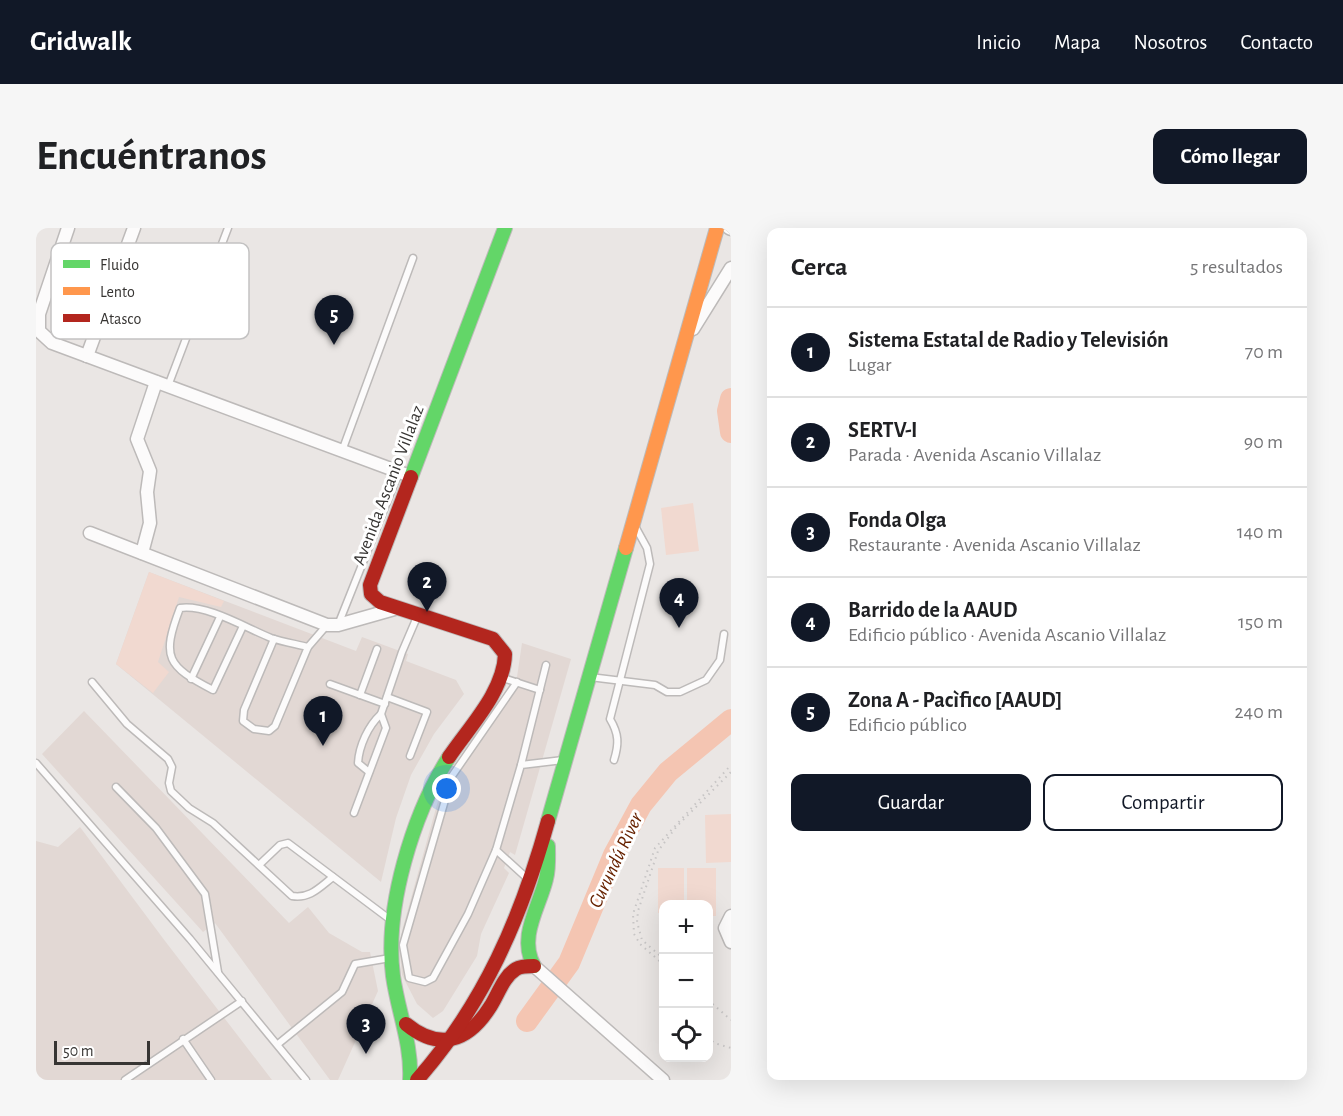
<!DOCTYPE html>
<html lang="es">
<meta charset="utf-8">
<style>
body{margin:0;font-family:"Alegreya Sans",sans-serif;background:#f6f6f6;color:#202124}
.controls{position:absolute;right:18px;bottom:18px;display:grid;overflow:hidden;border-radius:12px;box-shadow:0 6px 24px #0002}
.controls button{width:54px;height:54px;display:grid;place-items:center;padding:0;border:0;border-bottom:2px solid #e0e0e0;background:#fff;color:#202124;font:30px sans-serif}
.scale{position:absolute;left:18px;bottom:15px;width:96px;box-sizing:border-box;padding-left:6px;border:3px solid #373533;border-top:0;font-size:16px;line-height:21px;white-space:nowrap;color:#373533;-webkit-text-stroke:4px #fff;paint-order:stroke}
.you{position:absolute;left:411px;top:561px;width:21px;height:21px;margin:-15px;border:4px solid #fff;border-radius:50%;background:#1a73e8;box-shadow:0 0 0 9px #1a73e833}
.badge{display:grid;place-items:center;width:39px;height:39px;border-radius:50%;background:#111827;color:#fff;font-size:20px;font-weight:700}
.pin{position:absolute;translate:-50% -50px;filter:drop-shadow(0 2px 3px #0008)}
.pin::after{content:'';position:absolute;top:32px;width:21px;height:18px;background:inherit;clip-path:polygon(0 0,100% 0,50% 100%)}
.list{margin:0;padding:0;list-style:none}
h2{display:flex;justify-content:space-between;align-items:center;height:78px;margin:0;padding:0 24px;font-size:26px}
h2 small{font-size:20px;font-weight:400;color:#757577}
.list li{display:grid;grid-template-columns:39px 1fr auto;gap:18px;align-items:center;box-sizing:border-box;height:90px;padding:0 24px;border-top:2px solid #e0e0e0}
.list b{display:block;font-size:22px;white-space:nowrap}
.list p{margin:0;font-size:20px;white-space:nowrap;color:#757577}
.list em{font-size:20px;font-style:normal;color:#757577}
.actions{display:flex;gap:12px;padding:18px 24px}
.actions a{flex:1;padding:14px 0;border:2px solid #111827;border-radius:12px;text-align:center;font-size:21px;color:#111827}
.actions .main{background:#111827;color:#fff}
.icon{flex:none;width:33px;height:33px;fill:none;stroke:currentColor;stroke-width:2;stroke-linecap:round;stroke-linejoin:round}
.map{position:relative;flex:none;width:695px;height:852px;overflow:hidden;border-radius:12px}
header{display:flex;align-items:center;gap:36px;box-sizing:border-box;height:84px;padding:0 30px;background:#111827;color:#fff}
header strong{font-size:28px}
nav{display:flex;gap:33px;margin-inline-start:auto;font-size:21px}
.intro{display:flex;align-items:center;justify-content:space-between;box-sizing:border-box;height:144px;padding:0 36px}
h1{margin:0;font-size:42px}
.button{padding:15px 27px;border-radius:12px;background:#111827;color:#fff;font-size:21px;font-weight:700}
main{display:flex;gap:36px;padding:0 36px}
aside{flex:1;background:#fff;border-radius:12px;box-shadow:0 6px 24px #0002}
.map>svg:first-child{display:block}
.built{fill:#e2d8d4}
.green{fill:#f1d9d0}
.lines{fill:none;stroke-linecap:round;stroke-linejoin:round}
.river{stroke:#f4c5b2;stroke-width:22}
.lane-casing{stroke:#bdbab9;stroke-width:9}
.street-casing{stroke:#bdbab9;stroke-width:15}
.fast-casing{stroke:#bdbab9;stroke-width:16}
.slow-casing{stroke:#bdbab9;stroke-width:16}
.jam-casing{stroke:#bdbab9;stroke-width:16}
.path{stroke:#c7c5c5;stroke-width:2;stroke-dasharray:1.5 4.5;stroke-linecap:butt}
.lane{stroke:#fcfbfb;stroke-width:6}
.street{stroke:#fcfbfb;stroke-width:12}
.fast{stroke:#63d668;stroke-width:14}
.slow{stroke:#ff974d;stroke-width:14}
.jam{stroke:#b3261e;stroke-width:14}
.labels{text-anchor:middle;stroke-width:6;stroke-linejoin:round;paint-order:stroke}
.street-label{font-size:18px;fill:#373533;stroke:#fff}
.water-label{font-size:20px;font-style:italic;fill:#672200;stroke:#fff}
.key{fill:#fff;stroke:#c3c2c2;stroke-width:1.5}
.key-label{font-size:16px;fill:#373533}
</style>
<header>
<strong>Gridwalk</strong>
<nav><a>Inicio</a><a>Mapa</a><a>Nosotros</a><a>Contacto</a></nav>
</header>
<div class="intro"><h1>Encuéntranos</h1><a class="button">Cómo llegar</a></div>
<main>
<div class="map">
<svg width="695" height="852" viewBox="0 0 695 852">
<rect width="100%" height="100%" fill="#eae6e4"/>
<g class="built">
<path d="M113 344 320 423 326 409 372 426 370 433 420 452 428 466 398 506 375 547 360 590 345 654 80 436Z"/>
<path d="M486 415 535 431 479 627 474 624 468 640 473 645 445 706 441 728 407 783 397 790 381 776 366 747 363 718 367 699 405 562 435 513 481 449Z"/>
<path d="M48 483 253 695 272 679 293 705 326 724H334L342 763 302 852H294L179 695 167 704 6 526Z"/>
<path d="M44 599 129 713 236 852H0V613L22 619Z"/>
</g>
<g class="green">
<path d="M657 275 663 323 630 327 625 280Z"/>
<path d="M113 344 188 373 185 379 143 369 122 434 133 444 117 465 80 436Z"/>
<path d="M695 586V634L670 635 669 587Z"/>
<path d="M622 640H648V676H628L627 685H622Z"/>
<path d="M651 640H680V688H673L672 676H651Z"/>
</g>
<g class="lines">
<g class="river">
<path d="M695 171 692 183 695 204"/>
<path d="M491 793 533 735 578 627 605 577 632 544 695 492"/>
</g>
<defs>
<g id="lane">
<path d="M132 158 192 0"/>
<path d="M306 223 377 30"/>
<path d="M302 397 363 244"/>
<path d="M207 398 177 462C131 438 125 430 144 380 171 376 210 400 235 410 247 414 260 416 272 419"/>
<path d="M238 411 208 482 207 493 218 501 233 503 239 498 272 419 291 397"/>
<path d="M464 449 504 462"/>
<path d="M554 449 619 457 631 464H644L670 452 684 432 688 406"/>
<path d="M155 451 184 389"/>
<path d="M56 454 91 496 132 531 136 539 133 555 135 563 153 580 177 595 256 668C274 671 284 659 297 649"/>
<path d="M294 456 349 476"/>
<path d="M324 467 341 421"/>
<path d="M351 469 391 484 374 528"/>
<path d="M578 532C583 516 583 506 574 491L614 336 611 320 600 300"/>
<path d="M0 535 154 711 270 852"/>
<path d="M485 537 510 437"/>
<path d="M333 544 322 535C323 518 332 498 345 486"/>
<path d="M80 559 120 600 169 666 182 744"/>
<path d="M318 585 350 500 345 486 366 424 381 389"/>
<path d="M460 622 432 686 397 750 389 754 373 750 367 717 416 548 481 454"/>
<path d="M223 637 244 617 252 615 356 693"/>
<path d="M493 652 460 622 485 537 527 532"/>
<path d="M147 811 175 852"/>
<path d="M242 816 306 764 319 736 354 730"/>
<path d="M89 852 206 773"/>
</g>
<g id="street">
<path d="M32 0 3 86V103L16 115 374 248"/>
<path d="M693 0 695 1"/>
<path d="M657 101 695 40"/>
<path d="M51 128 98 0"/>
<path d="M54 305 291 397H302L362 380"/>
<path d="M106 325 114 295 111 264 114 243 101 211 120 154"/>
<path d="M695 688 689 700 695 714"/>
<path d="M498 738 627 852"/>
</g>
<g id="fast">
<path d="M375 249 469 0"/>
<path d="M512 593 590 320"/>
<path d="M498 738C482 709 503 680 510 651 513 640 512 629 512 618"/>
<path d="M374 852C376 816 362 784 357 748 348 680 377 586 413 529"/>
</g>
<path id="slow" d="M590 320 681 0"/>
<g id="jam">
<path d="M375 249 334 357 335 366 344 374 457 411 469 426C468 464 433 499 413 529"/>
<path d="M370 796C403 823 432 814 454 779 462 767 467 749 480 741 485 738 492 738 498 738"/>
<path d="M381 852C448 776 485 690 512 593"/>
</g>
</defs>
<use href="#lane" class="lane-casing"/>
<use href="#street" class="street-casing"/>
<use href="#fast" class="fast-casing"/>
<use href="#slow" class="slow-casing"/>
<use href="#jam" class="jam-casing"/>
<g class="path">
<path d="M628 731 606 712 601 694 602 683 622 623 641 598 695 544"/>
<path d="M628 737 604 716 598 706 597 686 619 620 695 537"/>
<path d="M672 772 695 792"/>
<path d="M672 809 678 815 695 820"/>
</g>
<use href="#lane" class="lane"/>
<use href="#street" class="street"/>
<use href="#fast" class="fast"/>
<use href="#slow" class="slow"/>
<use href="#jam" class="jam"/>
</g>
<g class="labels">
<g class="street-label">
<text transform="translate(352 257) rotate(-69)" y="6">Avenida Ascanio Villalaz</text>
</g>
<g class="water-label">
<text transform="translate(579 632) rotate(-65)" y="7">Curundú River</text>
</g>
</g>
<rect x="15" y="15" width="198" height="96" rx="9" class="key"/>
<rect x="27" y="32" width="27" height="8" fill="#63d668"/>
<rect x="27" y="59" width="27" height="8" fill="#ff974d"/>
<rect x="27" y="86" width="27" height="8" fill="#b3261e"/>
<g class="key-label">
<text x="64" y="42">Fluido</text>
<text x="64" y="69">Lento</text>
<text x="64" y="96">Atasco</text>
</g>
</svg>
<div class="controls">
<button>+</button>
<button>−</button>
<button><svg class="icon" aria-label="locate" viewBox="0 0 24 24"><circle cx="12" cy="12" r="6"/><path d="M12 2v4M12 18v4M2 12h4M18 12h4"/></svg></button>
</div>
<div class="scale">50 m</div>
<div class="you"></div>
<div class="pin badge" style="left:287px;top:518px">1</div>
<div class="pin badge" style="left:391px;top:384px">2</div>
<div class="pin badge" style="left:330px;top:826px">3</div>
<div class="pin badge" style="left:643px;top:400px">4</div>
<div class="pin badge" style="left:298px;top:117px">5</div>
</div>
<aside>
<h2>Cerca<small>5 resultados</small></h2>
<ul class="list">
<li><span class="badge">1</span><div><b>Sistema Estatal de Radio y Televisión</b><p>Lugar</p></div><em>70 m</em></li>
<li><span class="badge">2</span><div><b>SERTV-I</b><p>Parada · Avenida Ascanio Villalaz</p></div><em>90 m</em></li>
<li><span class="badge">3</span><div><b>Fonda Olga</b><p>Restaurante · Avenida Ascanio Villalaz</p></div><em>140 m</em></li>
<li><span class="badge">4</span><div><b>Barrido de la AAUD</b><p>Edificio público · Avenida Ascanio Villalaz</p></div><em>150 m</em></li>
<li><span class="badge">5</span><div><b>Zona A - Pacìfico [AAUD]</b><p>Edificio público</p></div><em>240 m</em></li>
</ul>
<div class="actions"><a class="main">Guardar</a><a>Compartir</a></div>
</aside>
</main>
